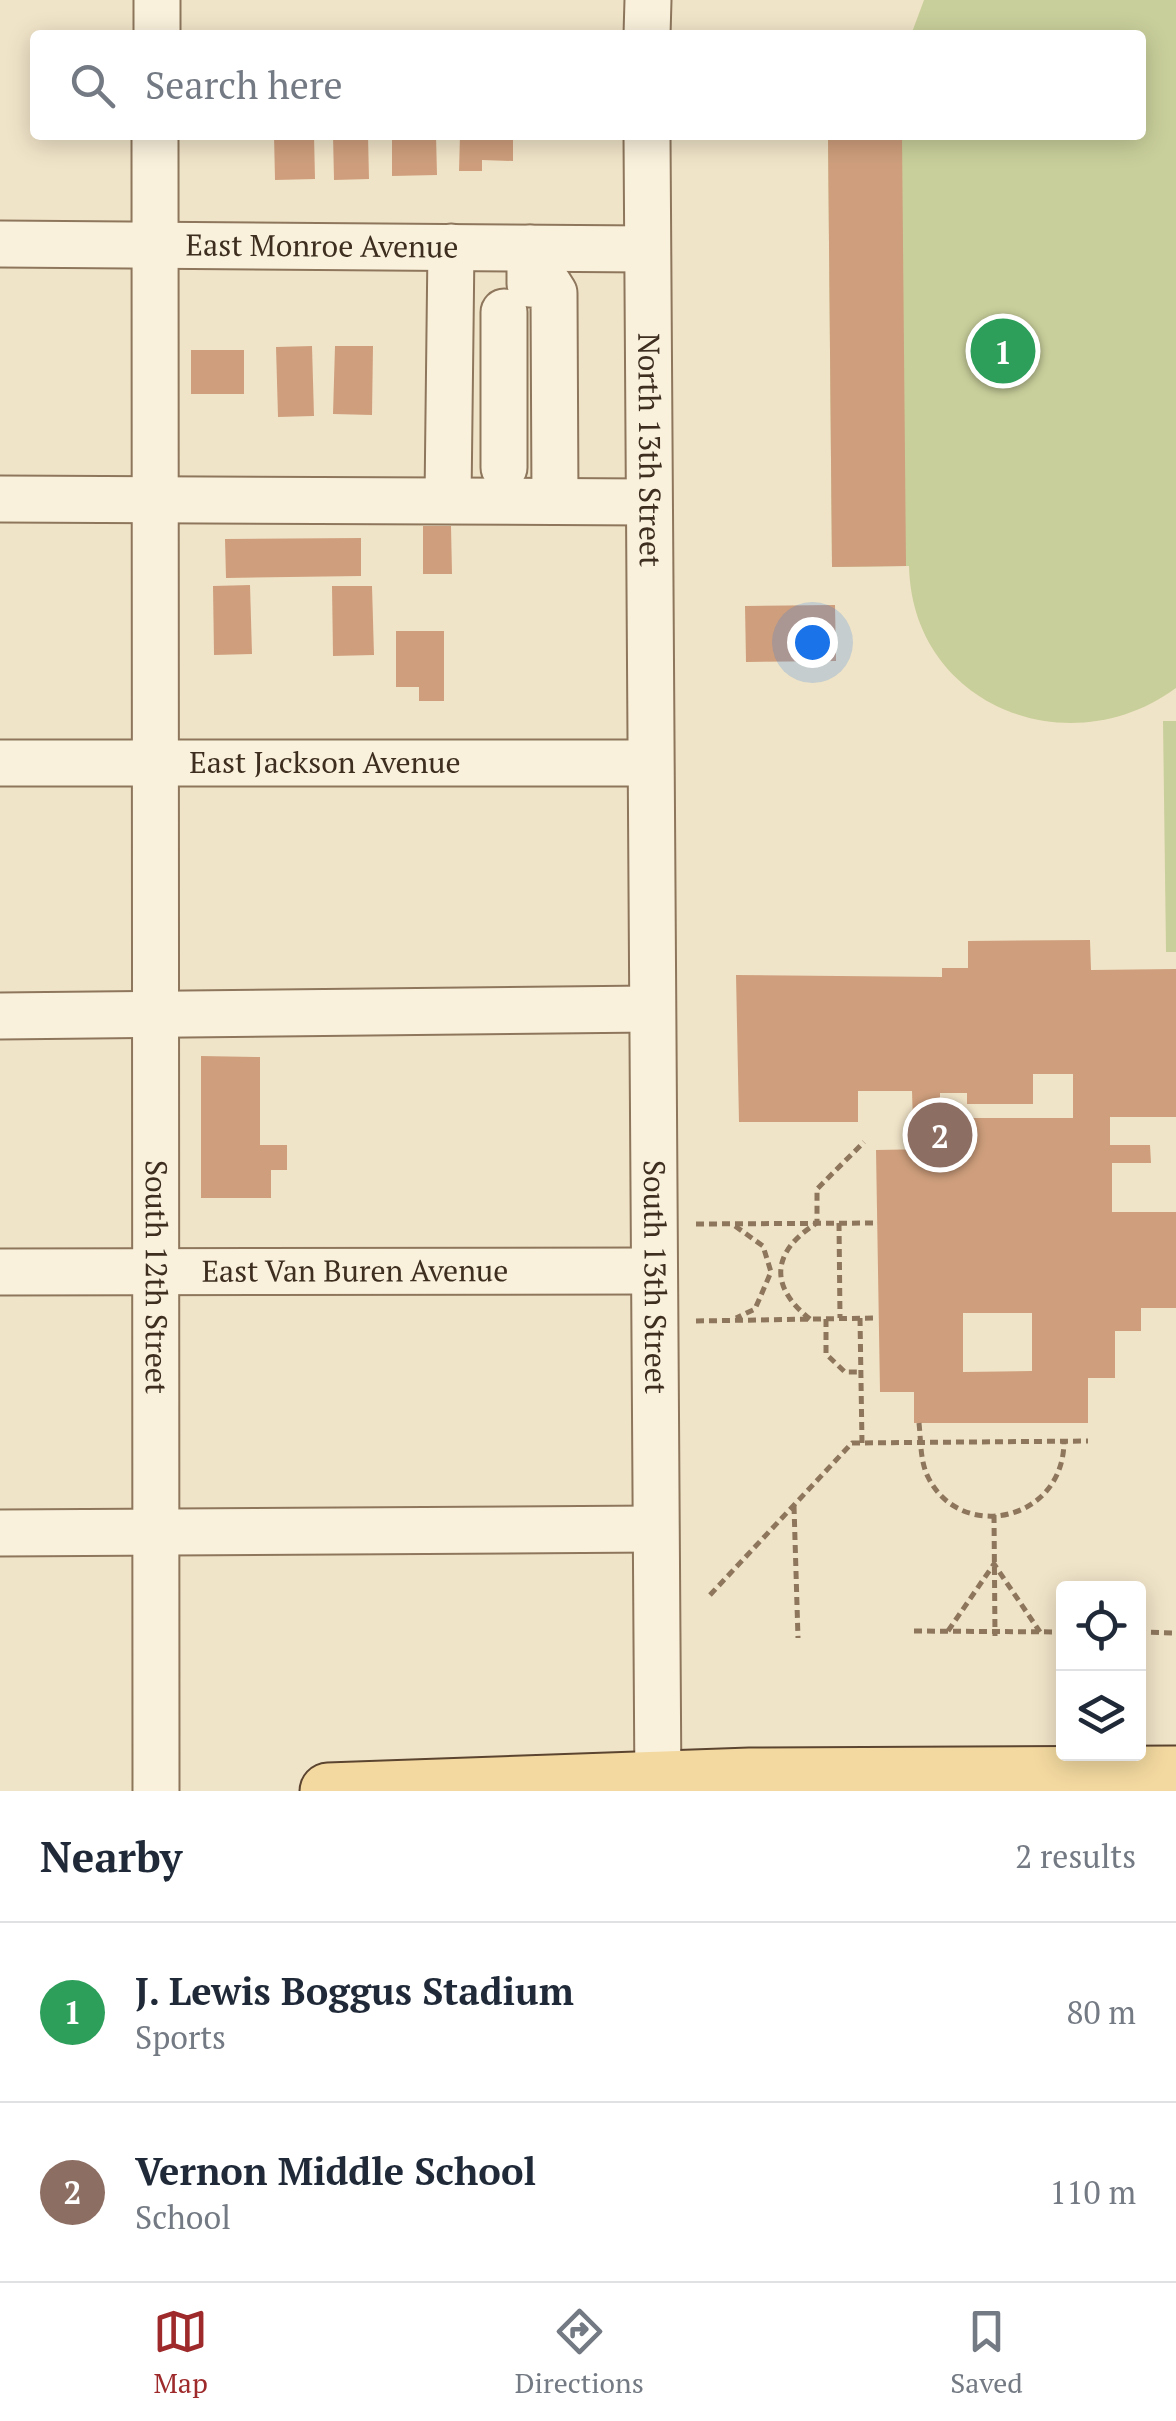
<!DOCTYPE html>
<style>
body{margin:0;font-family:"PT Serif",serif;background:#f6f6f7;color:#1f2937}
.controls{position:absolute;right:30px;bottom:30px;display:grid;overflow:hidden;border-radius:10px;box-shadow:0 5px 25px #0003}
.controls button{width:90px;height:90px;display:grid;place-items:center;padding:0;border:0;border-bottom:2px solid #e0e1e3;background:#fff;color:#1f2937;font:50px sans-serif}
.you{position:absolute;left:812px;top:642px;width:35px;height:35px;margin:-25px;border:8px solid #fff;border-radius:50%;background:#1a73e8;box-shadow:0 0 0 15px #1a73e833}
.badge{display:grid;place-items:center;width:65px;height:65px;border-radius:50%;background:#9e2a2b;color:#fff;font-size:32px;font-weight:700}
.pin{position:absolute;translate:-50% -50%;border:5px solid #fff;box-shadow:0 2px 10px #0006}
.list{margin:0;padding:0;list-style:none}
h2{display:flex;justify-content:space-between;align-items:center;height:130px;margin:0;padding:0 40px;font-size:42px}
h2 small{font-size:32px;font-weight:400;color:#747a83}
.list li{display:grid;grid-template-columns:65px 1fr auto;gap:30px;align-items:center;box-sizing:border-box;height:180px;padding:0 40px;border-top:2px solid #e0e1e3}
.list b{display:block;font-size:38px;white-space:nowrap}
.list p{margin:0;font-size:32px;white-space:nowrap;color:#747a83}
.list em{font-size:32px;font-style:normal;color:#747a83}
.icon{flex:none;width:55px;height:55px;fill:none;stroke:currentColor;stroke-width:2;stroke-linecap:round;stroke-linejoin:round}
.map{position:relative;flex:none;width:1176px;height:1791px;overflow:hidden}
.search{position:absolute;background:#fff;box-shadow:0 5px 25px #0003;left:30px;right:30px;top:30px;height:110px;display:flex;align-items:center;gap:25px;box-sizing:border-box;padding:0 35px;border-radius:10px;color:#747a83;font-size:38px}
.sheet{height:490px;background:#fff}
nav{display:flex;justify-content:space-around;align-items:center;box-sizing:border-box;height:140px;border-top:2px solid #e0e1e3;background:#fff;font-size:28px;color:#747a83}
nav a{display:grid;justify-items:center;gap:5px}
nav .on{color:#9e2a2b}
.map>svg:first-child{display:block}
.green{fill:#c9cf9b}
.building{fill:#cf9f7d;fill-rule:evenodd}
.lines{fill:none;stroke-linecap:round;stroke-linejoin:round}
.minor-casing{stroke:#8d765c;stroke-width:49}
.major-casing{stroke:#5b4430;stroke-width:59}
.path{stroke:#8d765c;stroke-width:5;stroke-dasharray:8 5;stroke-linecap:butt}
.minor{stroke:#faf1dc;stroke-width:45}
.major{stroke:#f3d9a0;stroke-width:55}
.labels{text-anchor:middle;stroke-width:8;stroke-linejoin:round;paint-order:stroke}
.street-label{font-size:30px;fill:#3d2e20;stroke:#f7eed8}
</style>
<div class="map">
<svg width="1176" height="1791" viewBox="0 0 1176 1791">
<rect width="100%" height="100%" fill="#f0e4c8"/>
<g class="green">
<path d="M924 0H1176V688C1069 767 912 706 909 566L832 567 828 135H1141V35H911Z"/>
<path d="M1163 721H1176V952H1166Z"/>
</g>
<g class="building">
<path d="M274 135H314L315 179 275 180Z"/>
<path d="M333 135H368L369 179 334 180Z"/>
<path d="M392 135H436L437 175 392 176Z"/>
<path d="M460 135H513V161L482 160V171H459Z"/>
<path d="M828 135H902L906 566 832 567Z"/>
<path d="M312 346 314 416 278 417 276 347Z"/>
<path d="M335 346H373L372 415 333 414Z"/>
<rect x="191" y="350" width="53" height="44"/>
<path d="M423 526H451L452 574H423Z"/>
<path d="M361 538V576L226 578 225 539Z"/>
<path d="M250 585 252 654 214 655 213 586Z"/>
<path d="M332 586H372L374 655 333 656Z"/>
<path d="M835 605 836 661 746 662 745 606Z"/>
<path d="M396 631H444V701H419V687H396Z"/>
<path d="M1090 940 1091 970 1176 969V1117H1110V1145H1150L1151 1163H1112V1212H1176V1308H1141V1331H1115V1378H1088V1423H914V1392H880L876 1150 931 1149V1124H913L912 1091H858V1122H739L736 975 942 977V968H968V941ZM1033 1074H1073V1118H940V1093H967V1104H1033ZM963 1313H1032V1371L963 1372Z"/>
<path d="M201 1056 260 1057V1145H287V1170H271V1198H201Z"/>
</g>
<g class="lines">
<defs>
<g id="minor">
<path d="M157 35V0"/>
<path d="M647 35 648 0"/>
<path id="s1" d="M155 135 156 1791"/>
<path id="s2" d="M647 135 658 1791"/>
<path id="s3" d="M0 244 647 249"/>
<path d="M530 248V284L549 285 554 293 555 501"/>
<path d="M504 468V312"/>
<path d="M0 499 648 502"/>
<path d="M448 499 451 247"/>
<path id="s4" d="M0 763H649"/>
<path d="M0 1016 650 1009"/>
<path id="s5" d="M0 1272 651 1271"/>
<path d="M0 1533 655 1529"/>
</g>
<path id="major" d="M328 1791 750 1776 1176 1774"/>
</defs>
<use href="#minor" class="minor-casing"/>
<use href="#major" class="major-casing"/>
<g class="path">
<path d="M839 1223 840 1318"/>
<path d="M696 1224 876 1223"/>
<path d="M735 1226 763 1246 771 1272 755 1309 736 1318"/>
<path d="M860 1318 862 1443"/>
<path d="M810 1319C768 1286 772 1251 817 1223V1189L864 1142"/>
<path d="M826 1319V1354L845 1372H860"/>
<path d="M696 1321 876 1318"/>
<path d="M919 1423C921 1441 920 1461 928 1477 960 1543 1064 1522 1064 1441"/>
<path d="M794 1506 798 1638"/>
<path d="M994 1515 995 1636"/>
<path d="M710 1595 852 1443 1088 1441"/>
<path d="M914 1631 1064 1632"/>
<path d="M948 1631 994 1564 1040 1632"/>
<path d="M1138 1632 1176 1633"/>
</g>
<use href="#minor" class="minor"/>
<use href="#major" class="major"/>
</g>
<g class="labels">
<g class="street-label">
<text dy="10" stroke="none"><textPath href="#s3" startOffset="322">East Monroe Avenue</textPath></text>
<text dy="10" stroke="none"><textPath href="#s2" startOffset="315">North 13th Street</textPath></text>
<text dy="10" stroke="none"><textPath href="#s4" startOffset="325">East Jackson Avenue</textPath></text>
<text dy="10" stroke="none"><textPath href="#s5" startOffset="355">East Van Buren Avenue</textPath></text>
<text dy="10" stroke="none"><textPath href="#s2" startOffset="1142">South 13th Street</textPath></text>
<text dy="10" stroke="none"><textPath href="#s1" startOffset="1142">South 12th Street</textPath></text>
</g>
</g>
</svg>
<div class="controls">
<button><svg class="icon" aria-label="locate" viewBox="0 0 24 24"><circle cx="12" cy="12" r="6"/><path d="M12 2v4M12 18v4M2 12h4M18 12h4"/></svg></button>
<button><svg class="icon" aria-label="layers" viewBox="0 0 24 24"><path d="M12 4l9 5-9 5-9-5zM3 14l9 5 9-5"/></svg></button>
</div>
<div class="you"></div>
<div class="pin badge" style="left:1003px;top:351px;background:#2e9e5b">1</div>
<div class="pin badge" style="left:940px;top:1135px;background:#8d6e63">2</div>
<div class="search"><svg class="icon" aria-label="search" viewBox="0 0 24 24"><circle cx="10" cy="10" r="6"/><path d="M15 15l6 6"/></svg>Search here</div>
</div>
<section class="sheet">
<h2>Nearby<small>2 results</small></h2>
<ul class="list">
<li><span class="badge" style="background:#2e9e5b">1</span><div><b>J. Lewis Boggus Stadium</b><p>Sports</p></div><em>80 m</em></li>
<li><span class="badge" style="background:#8d6e63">2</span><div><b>Vernon Middle School</b><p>School</p></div><em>110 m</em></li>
</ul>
</section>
<nav>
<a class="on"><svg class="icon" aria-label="map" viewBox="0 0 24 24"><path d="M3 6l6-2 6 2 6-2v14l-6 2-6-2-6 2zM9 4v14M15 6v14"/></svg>Map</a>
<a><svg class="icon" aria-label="directions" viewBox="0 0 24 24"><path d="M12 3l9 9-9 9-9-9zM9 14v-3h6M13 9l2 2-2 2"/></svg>Directions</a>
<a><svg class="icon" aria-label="saved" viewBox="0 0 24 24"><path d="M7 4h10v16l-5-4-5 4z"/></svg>Saved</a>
</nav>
